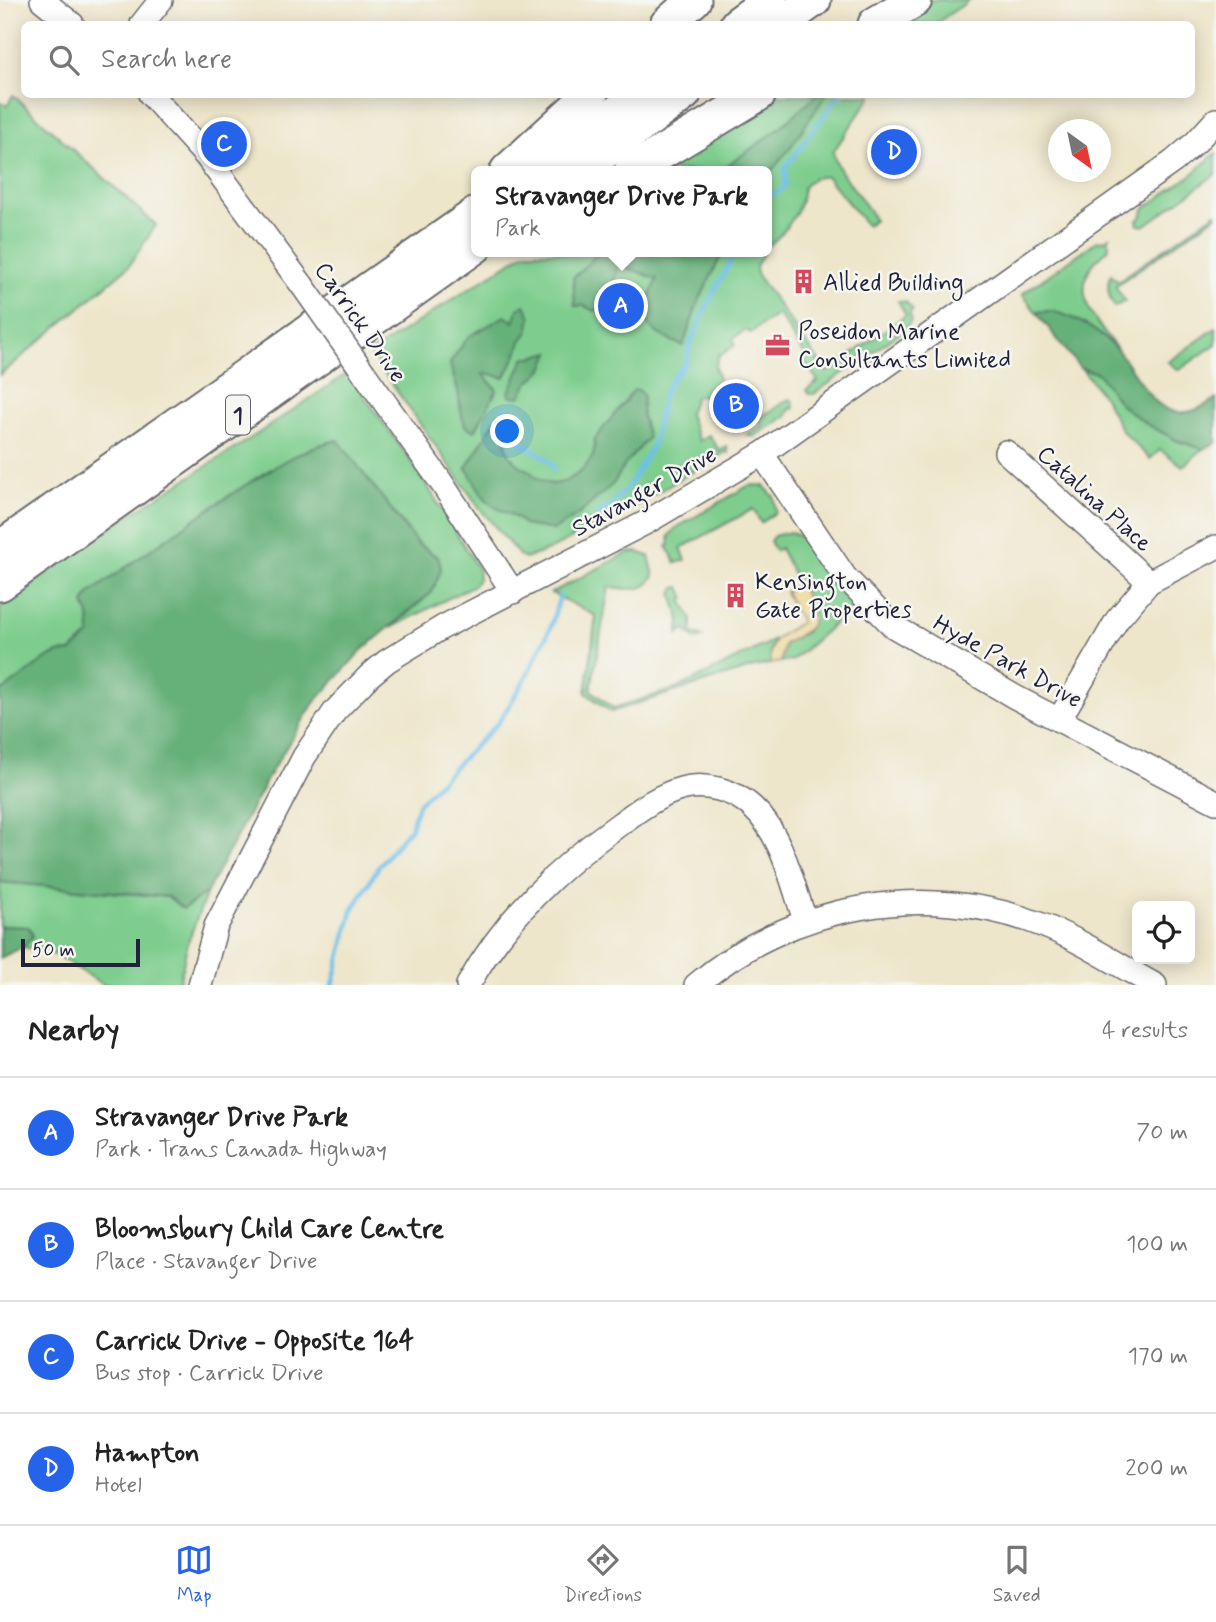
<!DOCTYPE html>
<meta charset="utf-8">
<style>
body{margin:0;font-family:Mynerve,sans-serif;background:#f6f6f6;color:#222}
.controls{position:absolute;right:21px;bottom:21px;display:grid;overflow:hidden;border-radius:10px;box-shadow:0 4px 18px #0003}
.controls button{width:63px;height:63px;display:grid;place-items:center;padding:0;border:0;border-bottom:2px solid #e0e0e0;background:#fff;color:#222;font:35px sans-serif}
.compass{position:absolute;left:1048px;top:119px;width:63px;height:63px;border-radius:50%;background:#fff;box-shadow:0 4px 18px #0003;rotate:147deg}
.scale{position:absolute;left:21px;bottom:18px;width:119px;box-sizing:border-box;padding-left:7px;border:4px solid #22223b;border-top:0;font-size:19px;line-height:24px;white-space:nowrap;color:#22223b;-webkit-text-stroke:5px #f6f6f2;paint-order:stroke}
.you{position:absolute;left:508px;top:432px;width:24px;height:24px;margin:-18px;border:5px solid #fff;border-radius:50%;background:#1a73e8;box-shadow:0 0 0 10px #1a73e833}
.badge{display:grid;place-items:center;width:46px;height:46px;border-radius:50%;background:#2563eb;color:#fff;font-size:23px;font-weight:700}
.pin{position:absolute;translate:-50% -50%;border:4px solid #fff;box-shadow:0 2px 7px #0006}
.popup{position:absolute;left:471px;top:166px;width:301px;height:91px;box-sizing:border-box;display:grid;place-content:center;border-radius:10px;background:#fff;filter:drop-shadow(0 2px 5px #0005);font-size:23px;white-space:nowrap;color:#767676}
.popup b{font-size:26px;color:#222}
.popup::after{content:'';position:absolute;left:50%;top:100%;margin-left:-14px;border:14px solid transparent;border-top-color:#fff}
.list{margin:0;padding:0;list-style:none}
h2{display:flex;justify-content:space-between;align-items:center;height:91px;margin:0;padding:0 28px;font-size:30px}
h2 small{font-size:23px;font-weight:400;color:#767676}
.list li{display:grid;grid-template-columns:46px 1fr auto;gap:21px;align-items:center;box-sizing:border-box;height:112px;padding:0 28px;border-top:2px solid #e0e0e0}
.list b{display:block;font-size:26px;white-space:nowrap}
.list p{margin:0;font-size:23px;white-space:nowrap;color:#767676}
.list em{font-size:23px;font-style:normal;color:#767676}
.icon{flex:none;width:38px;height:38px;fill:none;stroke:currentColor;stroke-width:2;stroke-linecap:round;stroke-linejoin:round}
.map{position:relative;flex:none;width:1216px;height:985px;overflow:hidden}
.search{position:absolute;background:#fff;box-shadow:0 4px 18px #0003;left:21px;right:21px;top:21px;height:77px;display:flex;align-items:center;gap:18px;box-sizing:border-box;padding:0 24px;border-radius:10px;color:#767676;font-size:26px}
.sheet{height:539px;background:#fff}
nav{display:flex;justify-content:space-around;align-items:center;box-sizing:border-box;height:98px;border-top:2px solid #e0e0e0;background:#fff;font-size:19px;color:#767676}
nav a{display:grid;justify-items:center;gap:4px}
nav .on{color:#2563eb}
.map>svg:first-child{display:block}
.green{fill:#7ecd8e;stroke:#507864;stroke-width:2}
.forest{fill:#66b079;stroke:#44695a;stroke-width:2}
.sand{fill:#eeda9e;stroke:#887e6c;stroke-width:2}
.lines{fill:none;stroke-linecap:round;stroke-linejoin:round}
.stream{stroke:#6dbfe9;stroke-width:4.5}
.minor-casing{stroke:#69676d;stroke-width:26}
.highway-casing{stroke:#69676d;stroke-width:37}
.minor{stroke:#fff;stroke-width:23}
.highway{stroke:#fff;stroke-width:33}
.minor-bridge-casing{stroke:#69676d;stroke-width:26;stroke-linecap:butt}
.minor-bridge{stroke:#fff;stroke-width:23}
.labels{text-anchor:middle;stroke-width:5;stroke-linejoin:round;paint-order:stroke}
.shield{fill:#f6f6f2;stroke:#626272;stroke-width:2}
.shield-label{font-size:23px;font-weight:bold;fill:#22223b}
.poi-label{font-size:24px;fill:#22223b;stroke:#f6f6f2;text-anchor:start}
.street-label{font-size:24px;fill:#22223b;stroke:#f6f6f2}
</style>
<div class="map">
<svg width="1216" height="985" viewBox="0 0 1216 985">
<rect width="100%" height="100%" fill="#f6f6f2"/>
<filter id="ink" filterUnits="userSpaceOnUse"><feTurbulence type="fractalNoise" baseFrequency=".0143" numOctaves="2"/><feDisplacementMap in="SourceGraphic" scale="14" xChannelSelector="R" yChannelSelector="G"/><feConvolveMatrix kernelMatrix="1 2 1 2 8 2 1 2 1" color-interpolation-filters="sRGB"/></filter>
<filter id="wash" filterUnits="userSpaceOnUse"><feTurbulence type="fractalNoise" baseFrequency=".00686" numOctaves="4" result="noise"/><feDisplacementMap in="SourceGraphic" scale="28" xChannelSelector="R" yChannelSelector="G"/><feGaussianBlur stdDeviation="1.57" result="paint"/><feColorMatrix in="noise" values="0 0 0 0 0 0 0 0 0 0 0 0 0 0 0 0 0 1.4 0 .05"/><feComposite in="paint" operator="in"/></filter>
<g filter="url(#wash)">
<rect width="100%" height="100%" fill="#eee6cb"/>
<g class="green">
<path d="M932 0H970L935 24H891Z"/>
<path d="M13 95 156 225 129 266 0 375V101L7 106Z"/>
<path d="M778 95H872L833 152C839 178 864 196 874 220L867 226 827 177C820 176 812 178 807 183 800 189 803 196 800 204 794 220 780 238 766 247V171H658Z"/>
<path d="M1216 153V174L1144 226 1138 225 1137 220 1140 219 1145 208 1194 173Z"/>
<path d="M1216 213V216L1115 286 1125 301 1115 307C1108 298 1106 284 1111 274L1118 281Z"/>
<path d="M1109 237V248C1104 254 1098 258 1093 264 1070 296 1098 324 1117 349L1091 328 1053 311 1036 312 1022 294 1097 241 1106 240Z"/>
<path d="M526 252H764L756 266 757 275 827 372 906 315 898 301 906 302 913 310 910 312 911 321 905 329 814 394H809L807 390 818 381 803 360 806 357 778 314 750 333 747 330 733 338 735 345 721 355 719 354 715 367 719 379 713 393 695 397 689 414 699 441 709 435 720 451 727 446 728 453 726 452 636 505 551 549 525 559 519 555 481 510 370 353Z"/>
<path d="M1216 328V344L1182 368 1177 369 1168 362Z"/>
<path d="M1082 369 1098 373 1121 405 1178 441 1203 449 1183 466 1160 450 1150 459 1122 431 1105 399Z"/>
<path d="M348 373 420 474 479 570 478 579 474 585 391 628 432 592 439 558 417 543 338 440C301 447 268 471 236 491 186 524 138 559 89 594L84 604 89 615 91 634 71 652 58 653 46 659 0 693V607L131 514 245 442Z"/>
<path d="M789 399 793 401 794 409 791 408 786 416 754 437 747 435 762 426 758 419Z"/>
<path d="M757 485 764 486 774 497 776 512 761 523 753 509 681 548 686 560 676 563 667 546 670 545 669 536 676 528 748 486Z"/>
<path d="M790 532C820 541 823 584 851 596L853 607 793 660 781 662 784 644 806 632 813 614 780 548 775 551 770 541 774 536Z"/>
<path d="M629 552H637L649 556 654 575C645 595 627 588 609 587L591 690 613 708 678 688 774 640 770 650V664L754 667 611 712 586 693 596 616 551 593Z"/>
<path d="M680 587 685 598 682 600 692 619V632L702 637 697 640 684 629 678 634 680 621 672 593 675 588Z"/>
<path d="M0 882 168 897 183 909 207 892 187 945 179 985H104L56 955 23 947 33 936 28 927 0 926Z"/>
</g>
<g class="forest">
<path d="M818 94 826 95 790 148 766 178V171H720L777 130Z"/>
<path d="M607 252H723L697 305 683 346C669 340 642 330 645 311 647 300 654 289 657 279L620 265 603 308 594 311 584 306H575L573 278 598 253Z"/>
<path d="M525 305 531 317 528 332 521 341 517 354 504 378 491 374H483L497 390 475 431 465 426C461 415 460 408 459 397 458 386 452 375 450 363L468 337 505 316 514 322 518 309Z"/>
<path d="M1053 311C1077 318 1100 331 1117 350 1137 372 1154 422 1192 411 1200 409 1208 403 1216 399V443L1203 449 1178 441 1148 425 1121 405 1098 373 1080 368 1036 312Z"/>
<path d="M550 352 543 369 527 384 520 397 510 396 509 392 525 357H533Z"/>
<path d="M634 390H639L643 395 642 415 648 438 626 463 613 484 578 515 554 530 524 525C518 515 501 512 492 505 479 495 475 480 466 468L499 414 506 415 511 421C502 446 505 458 529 471 533 474 537 479 542 481 561 491 590 469 594 451 595 447 594 443 594 440Z"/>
<path d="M338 440 417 543 439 558 441 570 432 592 361 651 314 703 272 770 207 892 183 909 168 897 0 882V693L46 659 58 653 71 652 90 634 89 615 84 604 89 594C137 559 184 525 234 493 266 472 300 448 338 440Z"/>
<path d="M0 926 29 927 33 936 23 947 0 958Z"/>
</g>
<path class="sand" d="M800 584C817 621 822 623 784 644L781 662 770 664C769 637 780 636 801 622L785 592Z"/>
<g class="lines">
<g class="stream">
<path d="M766 196 780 191 785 186V168L840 94"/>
<path d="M503 409 518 414 519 421 515 436C525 449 550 454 554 470"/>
<path d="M596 514 609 507 629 486 653 445 663 395 669 383 685 364 690 344 708 303 736 252"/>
<path d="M333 985 352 911 379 866 411 827 418 804 498 723 522 685 550 629 560 596"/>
</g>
</g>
</g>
<g filter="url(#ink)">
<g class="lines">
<defs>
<g id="minor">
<path d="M42 0 72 24"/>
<path d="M142 24 161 0"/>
<path d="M150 94 206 156 302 285"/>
<path d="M364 373 441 482 513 592"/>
<path d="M1006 452 1149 582"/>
<path d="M762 454 845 577 893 626 1015 697 1216 802"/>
<path d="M1059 720 1117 620 1149 582 1216 547"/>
<path d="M200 985 216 926 304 757 335 711 369 676 387 661 443 627 645 523 762 454 1174 161 1196 142 1216 120"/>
<path d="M468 985C505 918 559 867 621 823 639 810 659 795 681 789 704 782 733 790 751 806 782 833 792 883 805 920"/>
<path d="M696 985C790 904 926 880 1042 925 1081 940 1118 965 1155 985"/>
</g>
<g id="highway">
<path d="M667 24 694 0"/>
<path d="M737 24 770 0"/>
<path d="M780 24 814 0"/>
<path d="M875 24 915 0"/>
<path d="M507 171 591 94"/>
<path d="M536 171 642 94"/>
<path d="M579 171 684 94"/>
<path d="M631 171 759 94"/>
<path d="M0 548 476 214"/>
<path d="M0 584 476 246"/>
</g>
</defs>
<use href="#minor" class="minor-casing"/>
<use href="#highway" class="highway-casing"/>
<use href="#minor" class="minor"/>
<use href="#highway" class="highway"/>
<defs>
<path id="minor-bridge" d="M302 285 364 373"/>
</defs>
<use href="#minor-bridge" class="minor-bridge-casing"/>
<use href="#minor-bridge" class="minor-bridge"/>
</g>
</g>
<defs>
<symbol id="building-bare" viewBox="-9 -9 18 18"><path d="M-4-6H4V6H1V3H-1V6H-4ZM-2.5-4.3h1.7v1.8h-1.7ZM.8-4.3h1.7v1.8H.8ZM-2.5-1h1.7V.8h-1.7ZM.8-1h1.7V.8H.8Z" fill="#d1495b" stroke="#f6f6f2" stroke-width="2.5" paint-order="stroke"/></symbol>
<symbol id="office-bare" viewBox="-9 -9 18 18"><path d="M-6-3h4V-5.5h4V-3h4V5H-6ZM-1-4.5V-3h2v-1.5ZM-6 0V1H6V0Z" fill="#d1495b" stroke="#f6f6f2" stroke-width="2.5" paint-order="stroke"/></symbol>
</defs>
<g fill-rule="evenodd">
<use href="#building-bare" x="786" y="264" width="35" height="35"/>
<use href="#office-bare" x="760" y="328" width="35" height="35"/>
<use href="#building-bare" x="718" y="578" width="35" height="35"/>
</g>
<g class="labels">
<rect class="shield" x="226" y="395.5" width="24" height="39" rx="5"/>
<g class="shield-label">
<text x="238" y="423">1</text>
</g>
<g class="poi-label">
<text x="823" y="290">Allied Building</text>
<text x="798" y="339">Poseidon Marine<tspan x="798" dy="28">Consultants Limited</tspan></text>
<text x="755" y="589">Kensington<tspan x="755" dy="28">Gate Properties</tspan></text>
</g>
<g class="street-label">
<text transform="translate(361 322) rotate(55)" y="8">Carrick Drive</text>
<text transform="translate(644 491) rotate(-29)" y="8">Stavanger Drive</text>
<text transform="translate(1095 498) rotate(42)" y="8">Catalina Place</text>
<text transform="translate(1008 661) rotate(29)" y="8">Hyde Park Drive</text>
</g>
</g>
</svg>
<div class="controls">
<button><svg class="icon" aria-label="locate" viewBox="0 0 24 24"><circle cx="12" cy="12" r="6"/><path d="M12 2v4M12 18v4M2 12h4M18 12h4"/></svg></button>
</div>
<svg class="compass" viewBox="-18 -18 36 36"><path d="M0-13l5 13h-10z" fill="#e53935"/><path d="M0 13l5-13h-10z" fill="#767676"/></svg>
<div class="scale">50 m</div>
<div class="you"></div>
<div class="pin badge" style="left:621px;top:306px">A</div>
<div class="popup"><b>Stravanger Drive Park</b>Park</div>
<div class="pin badge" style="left:736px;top:406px">B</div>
<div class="pin badge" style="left:224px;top:144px">C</div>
<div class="pin badge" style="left:894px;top:152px">D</div>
<div class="search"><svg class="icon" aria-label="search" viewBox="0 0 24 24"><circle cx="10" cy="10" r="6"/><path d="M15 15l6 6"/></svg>Search here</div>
</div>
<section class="sheet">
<h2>Nearby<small>4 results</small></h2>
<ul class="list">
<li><span class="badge">A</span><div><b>Stravanger Drive Park</b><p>Park · Trans Canada Highway</p></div><em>70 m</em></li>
<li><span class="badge">B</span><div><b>Bloomsbury Child Care Centre</b><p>Place · Stavanger Drive</p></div><em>100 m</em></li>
<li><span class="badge">C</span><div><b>Carrick Drive - Opposite 164</b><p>Bus stop · Carrick Drive</p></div><em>170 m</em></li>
<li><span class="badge">D</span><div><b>Hampton</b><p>Hotel</p></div><em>200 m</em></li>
</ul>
</section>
<nav>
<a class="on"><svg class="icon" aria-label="map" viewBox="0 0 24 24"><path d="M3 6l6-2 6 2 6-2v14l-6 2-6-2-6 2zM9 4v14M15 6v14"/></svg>Map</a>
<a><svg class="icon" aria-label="directions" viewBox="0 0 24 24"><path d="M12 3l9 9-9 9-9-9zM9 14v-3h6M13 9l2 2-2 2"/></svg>Directions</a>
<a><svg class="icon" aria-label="saved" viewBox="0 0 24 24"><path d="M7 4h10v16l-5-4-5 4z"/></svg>Saved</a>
</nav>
